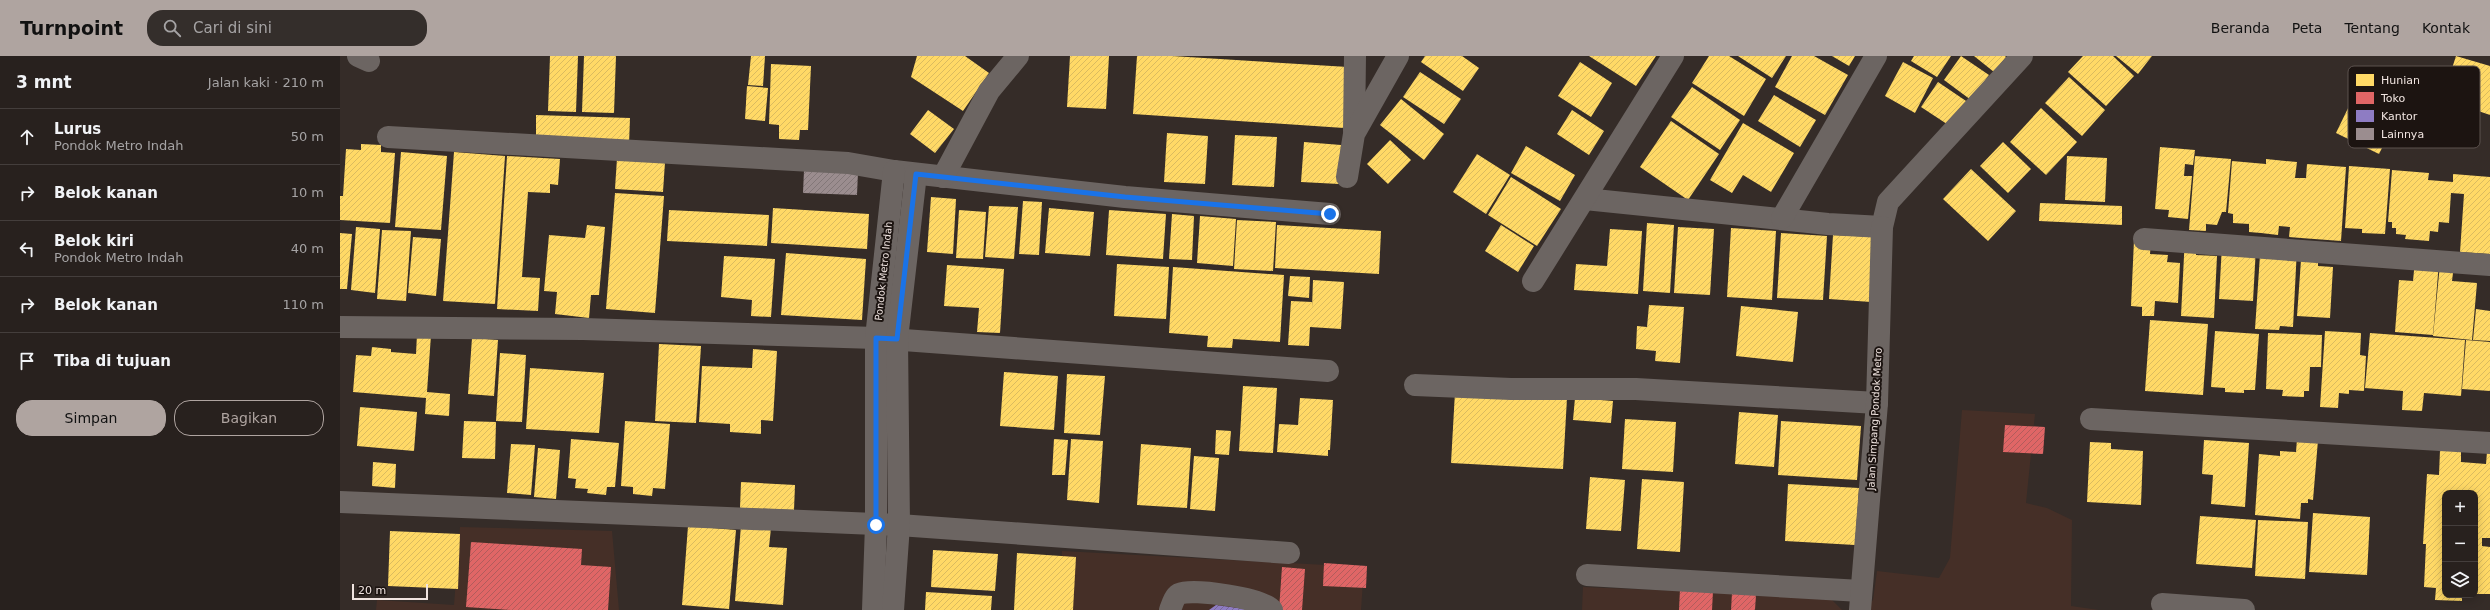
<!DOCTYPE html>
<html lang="id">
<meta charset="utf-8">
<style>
body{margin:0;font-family:"DejaVu Sans",sans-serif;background:#342e2b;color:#f1f3f6}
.controls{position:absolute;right:12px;bottom:12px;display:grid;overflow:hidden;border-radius:8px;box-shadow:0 2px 10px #0003}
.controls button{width:36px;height:36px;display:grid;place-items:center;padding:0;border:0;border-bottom:1px solid #443e3c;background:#28211e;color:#f1f3f6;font:20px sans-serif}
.scale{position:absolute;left:12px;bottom:10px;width:76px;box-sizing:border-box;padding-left:4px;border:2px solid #f0e4e0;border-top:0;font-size:11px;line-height:14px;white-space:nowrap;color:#f0e4e0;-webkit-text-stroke:3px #1c1411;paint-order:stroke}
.stop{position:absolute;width:12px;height:12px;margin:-9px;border:3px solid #1a73e8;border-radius:50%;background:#fff}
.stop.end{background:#1a73e8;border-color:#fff;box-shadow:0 1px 4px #0008}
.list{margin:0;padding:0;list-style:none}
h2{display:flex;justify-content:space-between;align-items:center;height:52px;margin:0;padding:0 16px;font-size:17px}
h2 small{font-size:13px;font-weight:400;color:#a5a3a4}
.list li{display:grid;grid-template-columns:26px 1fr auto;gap:12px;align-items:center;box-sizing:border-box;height:56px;padding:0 16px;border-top:1px solid #443e3c}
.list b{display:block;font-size:15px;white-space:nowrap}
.list p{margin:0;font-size:13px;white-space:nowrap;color:#a5a3a4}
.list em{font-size:13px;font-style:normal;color:#a5a3a4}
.actions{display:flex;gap:8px;padding:12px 16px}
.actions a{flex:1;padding:9px 0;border:1px solid #afa4a0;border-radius:16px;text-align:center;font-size:14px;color:#afa4a0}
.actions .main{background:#afa4a0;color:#111}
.icon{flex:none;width:22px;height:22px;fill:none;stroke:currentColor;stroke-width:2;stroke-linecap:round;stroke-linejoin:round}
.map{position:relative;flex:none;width:2150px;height:554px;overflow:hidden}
header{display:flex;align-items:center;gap:24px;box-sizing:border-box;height:56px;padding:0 20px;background:#afa4a0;color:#111}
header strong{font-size:19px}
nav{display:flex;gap:22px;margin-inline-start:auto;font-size:14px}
.search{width:280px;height:36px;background:#342e2b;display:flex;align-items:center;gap:10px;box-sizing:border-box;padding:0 14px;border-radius:16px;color:#a5a3a4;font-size:15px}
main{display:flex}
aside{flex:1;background:#28211e}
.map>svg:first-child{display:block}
.built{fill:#452f27}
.homes{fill:url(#homes-hatch)}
.shops{fill:url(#shops-hatch)}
.offices{fill:url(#offices-hatch)}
.building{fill:url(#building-hatch)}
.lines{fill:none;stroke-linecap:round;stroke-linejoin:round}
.minor{stroke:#6c6562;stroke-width:22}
.route{stroke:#1a73e8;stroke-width:5}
.labels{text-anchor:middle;stroke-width:4;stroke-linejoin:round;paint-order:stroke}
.street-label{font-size:10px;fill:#f0e4e0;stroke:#1c1411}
.key{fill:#1c1411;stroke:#5c524f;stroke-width:1}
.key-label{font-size:11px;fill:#f0e4e0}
</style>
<header>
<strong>Turnpoint</strong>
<div class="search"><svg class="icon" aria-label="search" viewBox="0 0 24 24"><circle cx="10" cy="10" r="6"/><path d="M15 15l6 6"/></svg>Cari di sini</div>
<nav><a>Beranda</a><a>Peta</a><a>Tentang</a><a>Kontak</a></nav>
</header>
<main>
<aside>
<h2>3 mnt<small>Jalan kaki · 210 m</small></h2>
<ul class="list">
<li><svg class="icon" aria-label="ahead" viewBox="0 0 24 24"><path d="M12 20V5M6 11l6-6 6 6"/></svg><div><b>Lurus</b><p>Pondok Metro Indah</p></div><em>50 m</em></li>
<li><svg class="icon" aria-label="right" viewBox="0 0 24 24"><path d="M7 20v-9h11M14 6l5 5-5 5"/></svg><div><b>Belok kanan</b></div><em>10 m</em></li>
<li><svg class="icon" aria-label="left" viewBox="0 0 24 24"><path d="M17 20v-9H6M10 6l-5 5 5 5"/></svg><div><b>Belok kiri</b><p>Pondok Metro Indah</p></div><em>40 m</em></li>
<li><svg class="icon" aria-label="right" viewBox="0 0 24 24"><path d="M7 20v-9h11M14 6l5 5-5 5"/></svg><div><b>Belok kanan</b></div><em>110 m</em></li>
<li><svg class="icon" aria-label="arrive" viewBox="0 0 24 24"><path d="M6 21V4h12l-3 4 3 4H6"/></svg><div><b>Tiba di tujuan</b></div></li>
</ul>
<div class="actions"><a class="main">Simpan</a><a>Bagikan</a></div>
</aside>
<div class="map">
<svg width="2150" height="554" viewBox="0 0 2150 554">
<defs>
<pattern id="homes-hatch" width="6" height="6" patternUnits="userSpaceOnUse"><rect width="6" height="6" fill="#ffd966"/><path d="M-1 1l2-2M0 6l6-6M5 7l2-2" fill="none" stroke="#dabb5f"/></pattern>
<pattern id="shops-hatch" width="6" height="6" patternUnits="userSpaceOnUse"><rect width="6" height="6" fill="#e06666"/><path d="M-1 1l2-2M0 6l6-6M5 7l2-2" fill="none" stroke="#b25c5c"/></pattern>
<pattern id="offices-hatch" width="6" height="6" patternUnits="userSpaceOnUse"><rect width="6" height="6" fill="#8e7cc3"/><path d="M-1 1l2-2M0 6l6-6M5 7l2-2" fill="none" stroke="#766896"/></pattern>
<pattern id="building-hatch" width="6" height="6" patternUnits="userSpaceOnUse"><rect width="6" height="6" fill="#9b8d8f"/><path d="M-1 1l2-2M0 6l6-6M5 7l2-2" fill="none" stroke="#827778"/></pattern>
</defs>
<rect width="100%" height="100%" fill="#352c28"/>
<g class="built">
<path d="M1622 354 1695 358 1686 447 1707 452 1732 464 1731 550 1759 554H1528V549L1533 544 1537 515 1599 522 1610 502Z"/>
<path d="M120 471 272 475 279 554H36L37 544 114 549Z"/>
<path d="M722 495 1024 511 1021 554H718Z"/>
<path d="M1243 531 1489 541 1502 554H1242Z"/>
</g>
<g class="homes">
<path d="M210 0H238L236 56 208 55Z"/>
<path d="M244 0H276L274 57 242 56Z"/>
<path d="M411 0H425L423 30 408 29Z"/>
<path d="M577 0H625L649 17 623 55 571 21Z"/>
<path d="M730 0H769L766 53 727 51Z"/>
<path d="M797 0H832L1008 11 1004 72 793 58Z"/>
<path d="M1085 0H1122L1139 12 1123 35 1081 6Z"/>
<path d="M1249 0H1316L1296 30Z"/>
<path d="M1369 0H1389L1426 23 1404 60 1352 27Z"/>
<path d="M1398 0H1446L1432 22Z"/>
<path d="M1452 0H1474L1508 19 1485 59 1435 31Z"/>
<path d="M1492 0H1515L1509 10Z"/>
<path d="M1574 0H1611L1597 21 1571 5Z"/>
<path d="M1621 0 1649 19 1631 44 1604 24Z"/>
<path d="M1634 0H1665L1666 1 1654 16Z"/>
<path d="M1743 0H1773L1794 20 1766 50 1728 16Z"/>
<path d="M1776 0H1812L1798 18Z"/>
<path d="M2116 0 2150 10V59L2112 46 2113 43 2103 40Z"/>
<path d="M1240 6 1272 27 1251 61 1218 40Z"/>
<path d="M1563 6 1593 22 1575 57 1545 40Z"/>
<path d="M431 8 471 10 468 74H460L459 84 439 83V69L429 68Z"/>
<path d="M1080 16 1121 43 1104 68 1063 41Z"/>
<path d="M2025 17 2069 38 2039 98 1996 77Z"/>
<path d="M1729 21 1765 54 1742 80 1705 47Z"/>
<path d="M1598 26 1629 47 1613 72 1581 51Z"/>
<path d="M407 30 428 32 425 65 405 63Z"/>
<path d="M1352 31 1400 64 1380 94 1331 61Z"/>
<path d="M1434 39 1476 64 1460 91 1418 65Z"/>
<path d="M1061 43 1104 78 1084 104 1040 69Z"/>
<path d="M1701 52 1737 86 1706 119 1670 86Z"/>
<path d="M588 54 614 73 595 97 570 78Z"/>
<path d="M1232 54 1264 75 1249 99 1217 78Z"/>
<path d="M196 59 290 62 289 88 196 86Z"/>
<path d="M1331 65 1379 98 1348 144 1300 111Z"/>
<path d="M1403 67 1454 97 1431 136 1403 119 1392 137 1370 124Z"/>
<path d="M827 77 868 80 865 128 824 126Z"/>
<path d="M895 79 937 81 934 131 892 129Z"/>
<path d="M1050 84 1071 104 1048 128 1027 108Z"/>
<path d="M964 86 1001 89 999 128 961 126Z"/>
<path d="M1663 86 1691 113 1668 137 1640 110Z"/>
<path d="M21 88 41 89V96L55 97 50 167 0 164V140H3L6 93 21 94Z"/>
<path d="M1186 90 1235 119 1220 145 1171 117Z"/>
<path d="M1820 91 1855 94 1853 109 1845 108 1844 120H1852L1848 163 1828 161 1829 154 1815 153Z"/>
<path d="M61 96 107 100 101 174 55 171Z"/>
<path d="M114 96 165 100 155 248 103 245Z"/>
<path d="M1137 98 1170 119 1146 158 1113 136Z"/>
<path d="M167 100 220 103 218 129 210 128V137L188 136 182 221 200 222 198 255 157 253Z"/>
<path d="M1727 100 1767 102 1765 146 1725 144Z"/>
<path d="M1855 100 1891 103 1886 156H1882L1877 169 1866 168V175L1849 174Z"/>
<path d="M277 102 325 106 323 136 275 133Z"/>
<path d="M1926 103 1957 106 1955 122H1966L1967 108 2006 111 2001 185 1961 182 1964 144 1961 182 1949 181 1950 171 1939 170 1938 179 1921 177 1909 176V168L1893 167V158L1888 157 1892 105 1926 108Z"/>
<path d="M2009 110 2050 113 2045 178 2022 177V173L2005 172Z"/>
<path d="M1631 113 1676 155 1648 185 1603 143Z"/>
<path d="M2052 114 2089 117 2088 124 2113 126V118L2150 121V198L2120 196 2124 138 2111 137 2109 167 2099 166 2098 176 2090 175 2089 185 2065 183 2066 179 2056 178V172H2052V166H2048Z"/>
<path d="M1171 121 1221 153 1197 190 1148 159Z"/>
<path d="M275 137 324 140 315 257 266 253Z"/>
<path d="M591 141 616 143 613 198 587 196Z"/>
<path d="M683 145 702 146 699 199 679 198Z"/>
<path d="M1700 147 1782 150V169L1699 165Z"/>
<path d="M649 150 678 151 674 203 645 201Z"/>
<path d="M433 152 529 158 527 193 431 187Z"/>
<path d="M709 152 754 156 750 200 705 197Z"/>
<path d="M329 154 429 159 427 190 327 185Z"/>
<path d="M619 154 646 156 643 203 616 202Z"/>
<path d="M769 154 826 158 823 203 766 199Z"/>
<path d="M832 158 854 160 852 204 829 203Z"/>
<path d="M860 160 896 163 893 210 857 207Z"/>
<path d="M897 164 936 166 933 215 894 213Z"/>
<path d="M1307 167 1334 169 1330 237 1303 235Z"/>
<path d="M247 169 265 171 259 239H251L249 262 215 258 217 236 204 235 209 179 245 182Z"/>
<path d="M937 169 1041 175 1039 218 935 212Z"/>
<path d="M1161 169 1194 190 1178 216 1145 195Z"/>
<path d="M16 171 40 173 35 237 11 234Z"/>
<path d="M1338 171 1374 173 1370 239 1334 237Z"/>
<path d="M1391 172 1436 175 1432 244 1387 241Z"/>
<path d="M1270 173 1302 175 1298 238 1234 234 1236 208 1267 210Z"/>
<path d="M42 174 71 175 66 245 37 243Z"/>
<path d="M0 177 12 178 7 233H0Z"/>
<path d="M1441 177 1487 180 1483 244 1437 242Z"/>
<path d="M1493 179 1535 181 1531 246 1489 243Z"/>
<path d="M1845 180 1856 181V199L1877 200 1874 262 1841 260Z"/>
<path d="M73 181 101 183 96 240 68 237Z"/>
<path d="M1794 184 1811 185 1810 198 1828 199 1827 206 1840 207 1838 247 1815 245 1814 260H1802V251L1791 250Z"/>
<path d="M1882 189 1916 191 1913 245 1879 243Z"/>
<path d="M1957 192 1953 271 1940 270 1939 274 1915 273 1920 199Z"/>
<path d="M446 197 526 203 522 264 441 259Z"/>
<path d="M384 200 435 203 431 261 411 260 412 244 381 241Z"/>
<path d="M1961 204H1978V210L1993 211 1990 262 1957 260Z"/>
<path d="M2075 204 2099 206 2093 279 2055 276 2059 224 2073 225Z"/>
<path d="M777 208 829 211 826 263 774 260Z"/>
<path d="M2100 208 2114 209 2112 225 2137 227 2132 284 2093 280Z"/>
<path d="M607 209 664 213 660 277 637 276 639 252 604 250Z"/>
<path d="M833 211 944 219 940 286 893 283 892 292 867 291 868 280 829 277Z"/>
<path d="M950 220 970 221 969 242 948 240Z"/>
<path d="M973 224 1004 226 1001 273 970 271 969 290 948 289 951 245 972 246V252Z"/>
<path d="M1309 249 1344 251 1340 307 1315 305 1316 295 1296 293 1297 270 1307 271Z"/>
<path d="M1401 250 1458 256 1453 306 1396 300Z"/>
<path d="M2136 253 2150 255V285L2133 284Z"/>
<path d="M1810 264 1868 268 1863 339 1805 335Z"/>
<path d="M1875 275 1919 278 1915 334H1904V337L1885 336V332L1871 331Z"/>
<path d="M1985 275 2021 277 2020 299 2026 300 2024 335 2009 334V338L1999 337 1998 352 1980 351Z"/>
<path d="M1928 277 1982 279 1981 311H1970L1969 335H1964V341L1942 340 1943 334 1926 333Z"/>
<path d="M2030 277 2125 284 2121 340 2084 337 2082 355 2062 354 2063 335 2025 332Z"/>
<path d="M77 278 91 279 87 336 110 338 109 360 85 358 86 342 13 336 16 299 31 300 32 291 51 293V296L76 298Z"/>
<path d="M132 282 158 284 154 340 128 338Z"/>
<path d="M2126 284 2150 286V335L2122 333Z"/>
<path d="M319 288 361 290 356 367 315 365Z"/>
<path d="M413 293 437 295 433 365 421 364V378L390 376V368L359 366 362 310 412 312Z"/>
<path d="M160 297 186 299 182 366 156 365Z"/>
<path d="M190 312 264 317 259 377 186 373Z"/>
<path d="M664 316 718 320 714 374 660 370Z"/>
<path d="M727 318 765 320 760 379 724 377Z"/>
<path d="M903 330 937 332 933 397 899 395Z"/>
<path d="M1115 336 1227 342 1223 413 1111 407Z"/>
<path d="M960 342 993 344 990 394H988V400L937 396 939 368 958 369Z"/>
<path d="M1235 342 1273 345 1271 367 1233 364Z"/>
<path d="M20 351 77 356 74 395 17 390Z"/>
<path d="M1399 356 1438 359 1434 411 1395 408Z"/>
<path d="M1285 363 1336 366 1333 416 1282 413Z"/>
<path d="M124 365 156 366 155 403 122 402Z"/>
<path d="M285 365 330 368 325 433 313 432 312 440 293 438V431L281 430Z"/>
<path d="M1441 365 1521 370 1517 424 1438 419Z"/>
<path d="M876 374 891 375 889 399 875 398Z"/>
<path d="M231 383 279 387 275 431H267L266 439 247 437 248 433 235 432 236 423 228 422Z"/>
<path d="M714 383 728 384 725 419H712Z"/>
<path d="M731 383 763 385 759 447 727 444Z"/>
<path d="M1957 383 1978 384 1973 444 1968 443V447H1961L1960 463 1915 459 1919 398 1940 400V395L1956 396Z"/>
<path d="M1864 384 1909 387 1905 451 1871 448 1873 419 1862 418Z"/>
<path d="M1750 386 1771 387V393L1803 395 1801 449 1747 446Z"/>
<path d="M171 388 195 389 191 439 167 437Z"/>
<path d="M801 388 851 392 847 452 797 449Z"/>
<path d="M198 392 220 394 216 443 194 441Z"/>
<path d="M2100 394 2121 395V406L2146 408 2147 396H2150V482H2142V490L2150 491V538H2135V437H2105V539H2122V545L2095 544 2096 532 2084 531 2086 488H2083L2087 418 2099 419Z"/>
<path d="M854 400 879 402 875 455 850 453Z"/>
<path d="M33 406 56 408 55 432 32 430Z"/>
<path d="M1250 421 1285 424 1281 475 1246 473Z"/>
<path d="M1302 423 1344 426 1340 496 1297 493Z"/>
<path d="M401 426 455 429 454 454 400 452Z"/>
<path d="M1448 428 1519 432 1515 489 1445 485Z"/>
<path d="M1973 457 2030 461 2027 519 1969 516Z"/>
<path d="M1860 460 1916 464 1912 512 1856 508Z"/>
<path d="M1918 464 1968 466 1965 523 1915 520Z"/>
<path d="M401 469 431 472 429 491 447 492 443 549 395 545Z"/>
<path d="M348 470 396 474 389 553 342 549Z"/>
<path d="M50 475 120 478 118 533 48 530Z"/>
<path d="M593 494 658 498 655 535 591 531Z"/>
<path d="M677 497 736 501 733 554H674Z"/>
<path d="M586 536 652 540 651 554H585Z"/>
</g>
<g class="shops">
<path d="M1665 369 1705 371 1703 398 1663 396Z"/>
<path d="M131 486 242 493 241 509 271 511 268 554H171L126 551Z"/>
<path d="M984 507 1027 510 1026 532 983 530Z"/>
<path d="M942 511 965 513 962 554H939Z"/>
<path d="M1340 533 1373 535 1372 554H1339Z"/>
<path d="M1392 537 1416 539 1415 554H1391Z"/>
</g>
<path class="offices" d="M876 549 912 554H869Z"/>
<path class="building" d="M464 114 518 116 517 139 463 137Z"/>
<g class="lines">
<g class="minor">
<path d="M18 0 29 5"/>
<path d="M1014 75 1015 0"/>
<path d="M48 81 508 107 554 115 785 141 990 158"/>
<path d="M603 121 649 35 678 0"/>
<path d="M1007 121 1014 78 1058 0"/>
<path d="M1245 143 1488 168 1542 171 1548 146 1682 0"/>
<path d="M1442 162 1536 0"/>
<path d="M1804 183 2150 209"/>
<path d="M1193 225 1333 0"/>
<path d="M0 271 243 273 536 282 988 315"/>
<path d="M1075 329 1171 333H1296L1537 347"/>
<path d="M1751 363 2150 387"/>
<path d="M0 446 559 469 949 497"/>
<path d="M1247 519 1521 535"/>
<path d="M1822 548 1904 554"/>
<path d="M533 554 536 469V282L554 115"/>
<path d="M553 554 559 469 557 283 576 118"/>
<path d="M830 554C832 549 834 541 839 538 852 532 924 542 932 554"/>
<path d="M1520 554 1537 347 1542 171"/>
</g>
</g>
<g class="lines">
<path class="route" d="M536 469V282L557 283 576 118 785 141 990 158"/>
</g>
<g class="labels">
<g class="street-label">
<text transform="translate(543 215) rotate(-84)" y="4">Pondok Metro Indah</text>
<text transform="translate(1534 363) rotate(-87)" y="4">Jalan Simpang Pondok Metro</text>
</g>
</g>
<rect x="2008" y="10" width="132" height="82" rx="6" class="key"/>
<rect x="2016" y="18" width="18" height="12" fill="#ffd966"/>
<rect x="2016" y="36" width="18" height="12" fill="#e06666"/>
<rect x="2016" y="54" width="18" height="12" fill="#8e7cc3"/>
<rect x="2016" y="72" width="18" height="12" fill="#9b8d8f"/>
<g class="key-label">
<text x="2041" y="28">Hunian</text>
<text x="2041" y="46">Toko</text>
<text x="2041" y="64">Kantor</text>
<text x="2041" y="82">Lainnya</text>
</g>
</svg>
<div class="controls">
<button>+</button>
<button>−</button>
<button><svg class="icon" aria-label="layers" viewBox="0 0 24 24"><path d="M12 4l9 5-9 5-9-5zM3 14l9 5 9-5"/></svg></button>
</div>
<div class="scale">20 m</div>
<div class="stop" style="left:536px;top:469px"></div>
<div class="stop end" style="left:990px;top:158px"></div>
</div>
</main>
